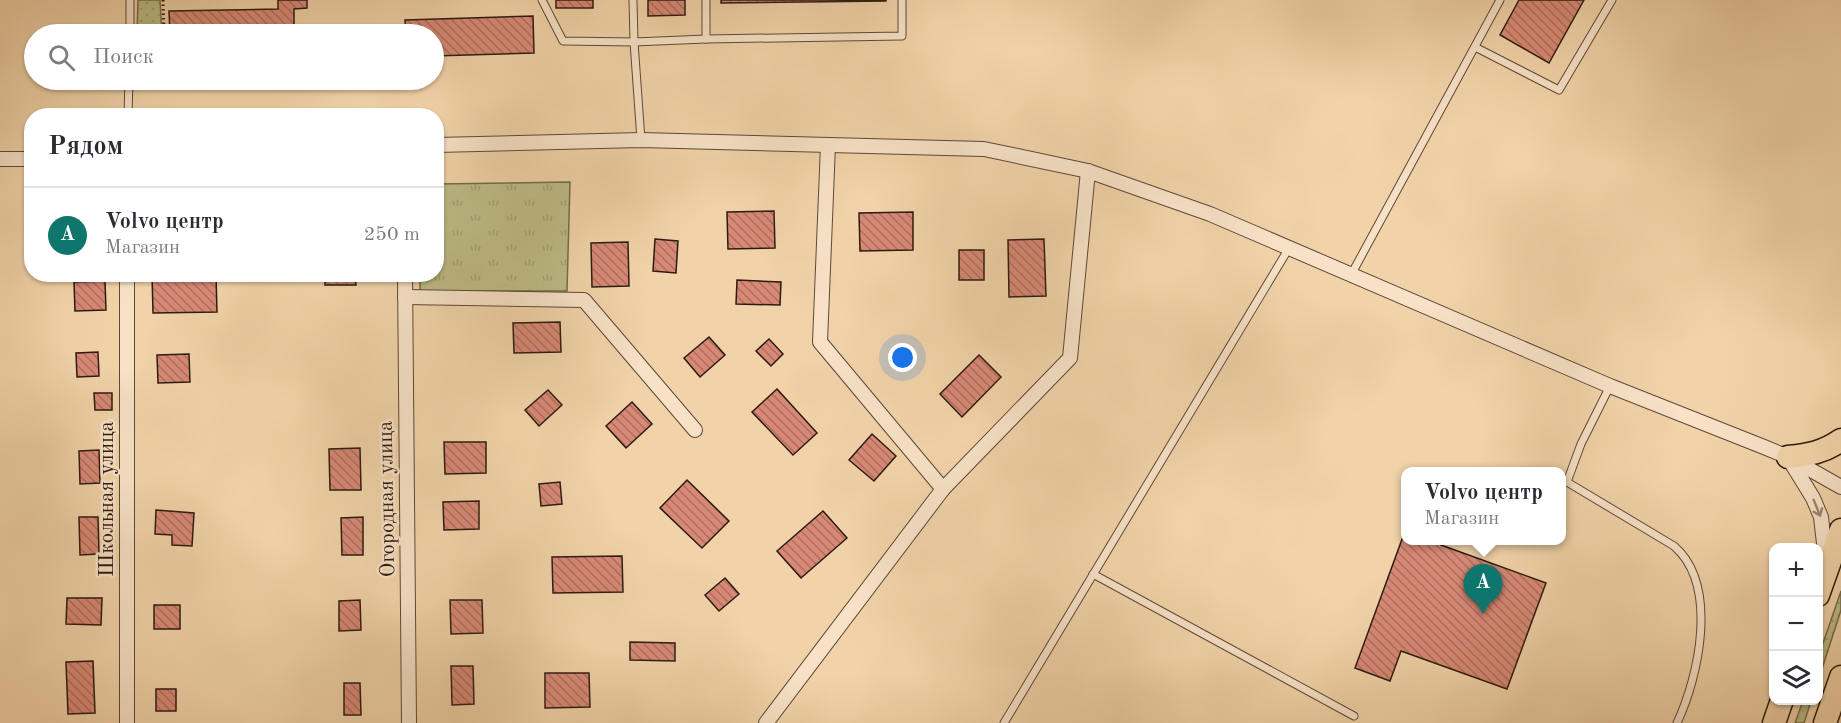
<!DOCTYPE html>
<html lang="ru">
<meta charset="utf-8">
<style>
body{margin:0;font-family:"Old Standard TT",serif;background:#f2f2f3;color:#2b2b33}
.controls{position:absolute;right:18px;bottom:18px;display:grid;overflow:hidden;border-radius:12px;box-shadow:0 2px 4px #0004}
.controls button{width:54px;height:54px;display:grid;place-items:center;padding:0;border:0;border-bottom:2px solid #e1e1e2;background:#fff;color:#2b2b33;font:30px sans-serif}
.you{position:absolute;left:903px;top:358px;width:21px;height:21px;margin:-15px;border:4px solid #fff;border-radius:50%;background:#1a73e8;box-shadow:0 0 0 9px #1a73e833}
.badge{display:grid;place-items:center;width:39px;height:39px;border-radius:50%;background:#0f766e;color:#fff;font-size:20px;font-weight:700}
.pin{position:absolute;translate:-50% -50px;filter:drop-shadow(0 2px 3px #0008)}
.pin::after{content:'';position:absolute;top:32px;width:21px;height:18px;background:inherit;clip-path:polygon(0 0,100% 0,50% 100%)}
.popup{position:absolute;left:1401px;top:467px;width:165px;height:78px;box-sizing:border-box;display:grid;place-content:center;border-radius:12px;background:#fff;filter:drop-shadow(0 2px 4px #0005);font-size:20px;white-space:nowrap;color:#7c7c81}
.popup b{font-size:22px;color:#2b2b33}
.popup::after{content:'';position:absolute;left:50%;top:100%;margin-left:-12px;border:12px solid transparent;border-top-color:#fff}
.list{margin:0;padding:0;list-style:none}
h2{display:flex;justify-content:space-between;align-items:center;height:78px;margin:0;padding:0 24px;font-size:26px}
h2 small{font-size:20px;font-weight:400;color:#7c7c81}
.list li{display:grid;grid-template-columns:39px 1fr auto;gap:18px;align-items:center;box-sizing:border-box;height:96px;padding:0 24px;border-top:2px solid #e1e1e2}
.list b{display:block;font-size:22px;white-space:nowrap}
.list p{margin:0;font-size:20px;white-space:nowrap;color:#7c7c81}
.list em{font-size:20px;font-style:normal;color:#7c7c81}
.icon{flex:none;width:33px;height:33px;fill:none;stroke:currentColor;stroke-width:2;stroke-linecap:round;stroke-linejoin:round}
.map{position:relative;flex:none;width:1841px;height:723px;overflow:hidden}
.search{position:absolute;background:#fff;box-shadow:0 2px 4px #0004;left:24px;top:24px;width:420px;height:66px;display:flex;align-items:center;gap:15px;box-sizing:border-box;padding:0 21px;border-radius:33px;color:#7c7c81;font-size:22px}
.panel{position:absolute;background:#fff;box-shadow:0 2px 4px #0004;left:24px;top:108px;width:420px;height:174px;border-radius:24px}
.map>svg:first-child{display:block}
.grass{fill:url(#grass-dots);stroke:#746b4b;stroke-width:1.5}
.park{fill:url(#park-tufts);stroke:#746b4b;stroke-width:1.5}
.building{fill:url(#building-back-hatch);stroke:#2c1b10;stroke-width:1.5}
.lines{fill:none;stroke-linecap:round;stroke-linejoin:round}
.service-casing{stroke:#5e4936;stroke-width:9}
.minor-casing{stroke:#5e4936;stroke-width:16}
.trunk-casing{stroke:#2c1b10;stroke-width:25}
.path{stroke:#2c1b10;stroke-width:3;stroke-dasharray:1.5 3;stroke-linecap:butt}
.service{stroke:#f7e2c7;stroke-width:7}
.minor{stroke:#f7e2c7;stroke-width:14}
.trunk{stroke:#f2d3a9;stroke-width:22}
.oneway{stroke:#9c8875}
.labels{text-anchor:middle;stroke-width:5;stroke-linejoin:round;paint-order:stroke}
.street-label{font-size:21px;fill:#2c1b10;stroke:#f7e2c7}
</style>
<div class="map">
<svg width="1841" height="723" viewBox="0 0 1841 723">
<defs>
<pattern id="grass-dots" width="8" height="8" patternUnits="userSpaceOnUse" patternTransform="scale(1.5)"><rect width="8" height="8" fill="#bdbb86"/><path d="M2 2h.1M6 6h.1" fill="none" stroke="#a3a073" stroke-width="1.8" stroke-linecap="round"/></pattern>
<pattern id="park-tufts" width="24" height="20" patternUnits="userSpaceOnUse" patternTransform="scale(1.5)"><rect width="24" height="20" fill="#bdbb86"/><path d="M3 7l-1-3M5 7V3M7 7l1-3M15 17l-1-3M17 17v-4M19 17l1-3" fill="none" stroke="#a3a073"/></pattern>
<pattern id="building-back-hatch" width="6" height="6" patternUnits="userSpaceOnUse" patternTransform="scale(1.5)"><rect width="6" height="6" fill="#d88976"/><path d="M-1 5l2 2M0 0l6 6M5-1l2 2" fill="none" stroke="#af6f5f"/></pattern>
</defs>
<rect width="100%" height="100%" fill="#f2d3a9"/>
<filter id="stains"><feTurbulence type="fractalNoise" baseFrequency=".00333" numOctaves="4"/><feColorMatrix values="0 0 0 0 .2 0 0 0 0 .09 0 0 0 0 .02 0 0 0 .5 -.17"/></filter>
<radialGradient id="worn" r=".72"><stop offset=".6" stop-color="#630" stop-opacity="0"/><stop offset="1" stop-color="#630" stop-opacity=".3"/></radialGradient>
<g class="grass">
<path d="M138 0H160L162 34H137Z"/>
<path d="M1841 591V610L1819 678V655Z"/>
<path d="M1803 701H1811L1804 723H1795Z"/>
</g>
<path class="park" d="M570 182 567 291H420V275L436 274 437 184Z"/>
<g class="building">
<path d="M278 0H307V8L294 9V34H170L169 11 278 9Z"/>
<rect x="556" y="0" width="37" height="8"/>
<path d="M648 0H685V15L648 16Z"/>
<path d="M721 0H886V1L721 3Z"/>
<path d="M1519 0H1584L1549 63 1500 35Z"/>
<path d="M533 16 534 53 434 56V34H406L405 20Z"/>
<path d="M774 211 775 248 728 249 727 212Z"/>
<path d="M913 212V250L860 251 859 213Z"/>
<path d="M655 239 678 241 676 273 653 271Z"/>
<path d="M1044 239 1046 296 1009 297 1008 240Z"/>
<path d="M628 242 629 286 592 287 591 243Z"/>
<rect x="959" y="250" width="25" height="30"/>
<path d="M152 274H216L217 312 153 313Z"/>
<path d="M325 274H355L356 285H325Z"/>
<path d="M737 280 781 282 780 305 736 304Z"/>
<path d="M105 281 106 310 75 311 74 282Z"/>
<path d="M560 322 561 352 514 353 513 323Z"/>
<path d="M709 337 725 355 700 377 684 358Z"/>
<path d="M769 339 783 354 771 366 756 351Z"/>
<path d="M98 352 99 376 77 377 76 353Z"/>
<path d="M189 354 190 382 158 383 157 355Z"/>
<path d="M979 355 1001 377 962 417 940 394Z"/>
<path d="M777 389 817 433 793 455 752 412Z"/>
<path d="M548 390 562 405 539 426 525 410Z"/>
<path d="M94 393H112V410H95Z"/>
<path d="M632 402 652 424 626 448 606 426Z"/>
<path d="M872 434 896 456 874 481 849 460Z"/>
<path d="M444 442H486V473L445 474Z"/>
<path d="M360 448 361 490H330L329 449Z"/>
<path d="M99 450 100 483 80 484 79 451Z"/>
<path d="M687 480 729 521 702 548 660 508Z"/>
<path d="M560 482 562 504 541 506 539 484Z"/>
<path d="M479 501V529L444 530 443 502Z"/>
<path d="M156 510 194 513 192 546 172 545V535L155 534Z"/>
<path d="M823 511 847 538 801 578 777 551Z"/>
<path d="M79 517H98L99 554 80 555Z"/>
<path d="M363 517V555H342L341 518Z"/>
<path d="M1405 531V540H1443L1441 545 1546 583 1507 689 1401 651 1390 681 1355 668Z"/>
<path d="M622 556 623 592 553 593 552 557Z"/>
<path d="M725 578 739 594 719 611 705 595Z"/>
<path d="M67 598H102L101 625 66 624Z"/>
<path d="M360 600 361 630 339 631V601Z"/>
<path d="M450 600H482L483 633 451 634Z"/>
<rect x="154" y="605" width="26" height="24"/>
<path d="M630 642 675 643V661L630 660Z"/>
<path d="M93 661 95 713 68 714 66 662Z"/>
<path d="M451 666H473L474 704 452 705Z"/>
<path d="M545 673H589L590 707 545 708Z"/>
<path d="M344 683H360L361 715H344Z"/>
<rect x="156" y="689" width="20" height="22"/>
</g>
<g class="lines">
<defs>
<g id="service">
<path d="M542 0 563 41 634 42 641 140"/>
<path d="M633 0 634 42 706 39V0"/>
<path d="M130 34V0"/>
<path d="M706 39 902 36V0"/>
<path d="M1475 47 1559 90 1612 0"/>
<path d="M128 116 129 80"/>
<path d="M1351 275 1500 0"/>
<path d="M1610 386 1581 444 1567 482 1674 546C1719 585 1699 676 1677 723"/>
<path d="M1093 574 1354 716"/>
<path d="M1004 723 1289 248"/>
</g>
<g id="minor">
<path d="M436 145 641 140 984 149 1088 171 1210 214 1610 386 1764 447 1788 457 1841 487"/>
<path d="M828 145 820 342 943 489"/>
<path d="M0 159H32"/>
<path d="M405 274 409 723"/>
<path d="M405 297 584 300 695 430"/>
<path d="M1789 459 1813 498 1821 517 1826 561"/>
<path d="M127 723V274"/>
<path d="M766 723 943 489 1070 358 1088 171"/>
</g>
<g id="trunk">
<path d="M1788 457C1809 455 1824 452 1841 440"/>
<path d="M1818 595 1841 530"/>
<path d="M1774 723 1782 700"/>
<path d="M1825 723 1841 677"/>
</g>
</defs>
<use href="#service" class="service-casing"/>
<use href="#minor" class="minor-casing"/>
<use href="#trunk" class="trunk-casing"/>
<path class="path" d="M163 0 164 34"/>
<use href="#service" class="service"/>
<use href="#minor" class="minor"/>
<use href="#trunk" class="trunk"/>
</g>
<defs><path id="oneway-shaft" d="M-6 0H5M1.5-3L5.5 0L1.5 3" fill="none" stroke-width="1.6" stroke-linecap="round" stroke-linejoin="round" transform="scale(1.5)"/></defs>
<use class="oneway" href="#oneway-shaft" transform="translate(1817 508) rotate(68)"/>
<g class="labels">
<g class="street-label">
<text transform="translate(106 499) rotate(-90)" y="7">Школьная улица</text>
<text transform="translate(386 499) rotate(-91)" y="7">Огородная улица</text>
</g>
</g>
<rect width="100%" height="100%" filter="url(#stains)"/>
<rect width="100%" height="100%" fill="url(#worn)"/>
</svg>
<div class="controls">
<button>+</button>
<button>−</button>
<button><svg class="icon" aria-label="layers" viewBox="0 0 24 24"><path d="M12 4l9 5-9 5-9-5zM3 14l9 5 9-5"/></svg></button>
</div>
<div class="you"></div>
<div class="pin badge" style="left:1483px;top:614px">A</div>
<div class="popup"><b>Volvo центр</b>Магазин</div>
<div class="search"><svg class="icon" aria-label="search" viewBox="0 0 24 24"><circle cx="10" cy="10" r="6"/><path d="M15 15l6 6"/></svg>Поиск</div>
<section class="panel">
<h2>Рядом<small></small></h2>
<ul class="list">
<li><span class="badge">A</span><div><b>Volvo центр</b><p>Магазин</p></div><em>250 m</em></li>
</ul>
</section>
</div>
